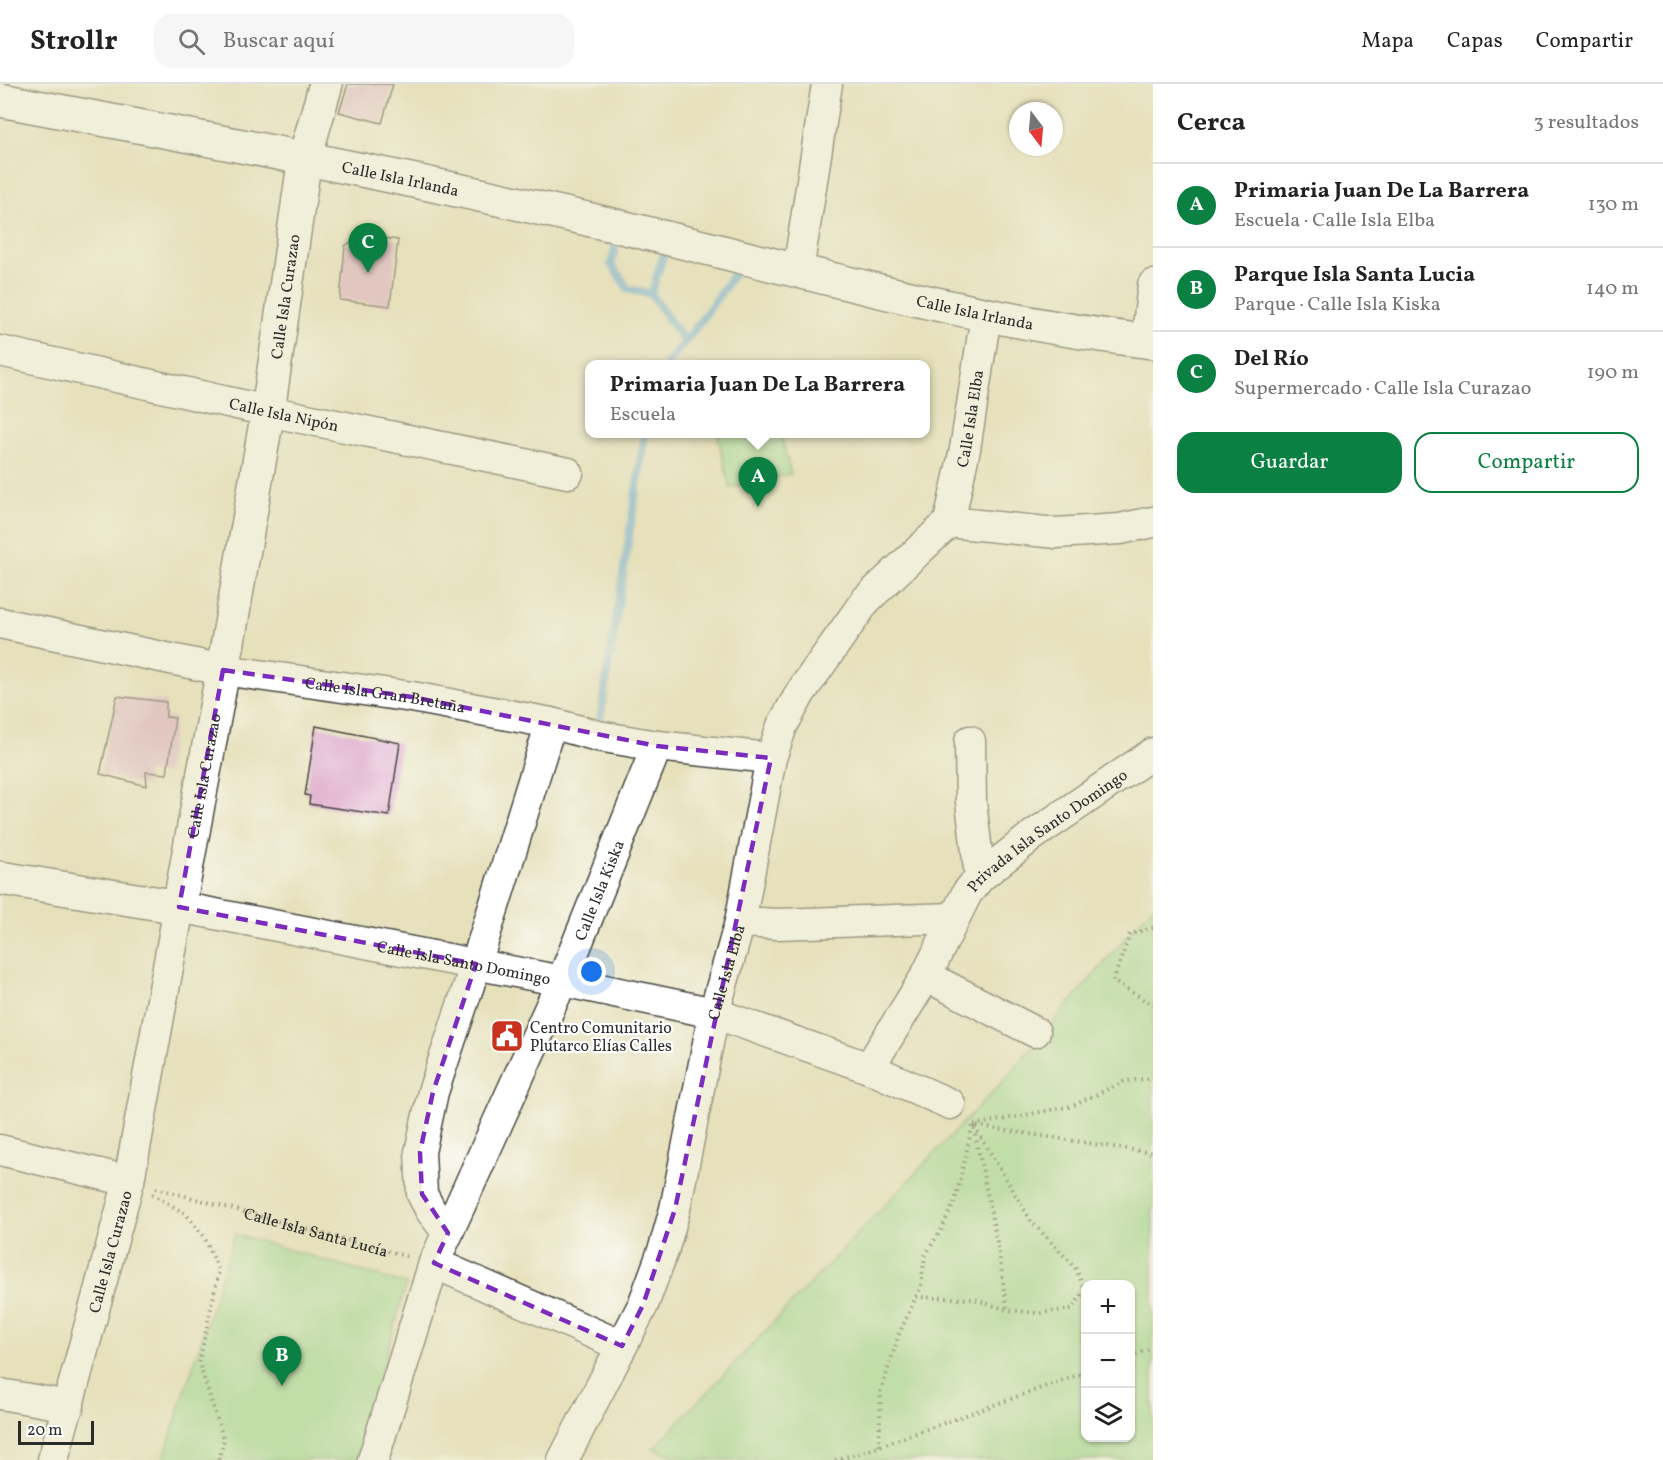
<!DOCTYPE html>
<html lang="es">
<meta charset="utf-8">
<style>
body{margin:0;font-family:Vollkorn,serif;background:#f6f6f6;color:#222}
.controls{position:absolute;right:18px;bottom:18px;display:grid;overflow:hidden;border-radius:12px;box-shadow:0 2px 4px #0004}
.controls button{width:54px;height:54px;display:grid;place-items:center;padding:0;border:0;border-bottom:2px solid #e0e0e0;background:#fff;color:#222;font:30px sans-serif}
.compass{position:absolute;left:1009px;top:18px;width:54px;height:54px;border-radius:50%;background:#fff;box-shadow:0 2px 4px #0004;rotate:164deg}
.scale{position:absolute;left:18px;bottom:15px;width:76px;box-sizing:border-box;padding-left:6px;border:3px solid #2b2b2b;border-top:0;font-size:16px;line-height:21px;white-space:nowrap;color:#2b2b2b;-webkit-text-stroke:4px #fff;paint-order:stroke}
.you{position:absolute;left:592px;top:888px;width:21px;height:21px;margin:-15px;border:4px solid #fff;border-radius:50%;background:#1a73e8;box-shadow:0 0 0 9px #1a73e833}
.badge{display:grid;place-items:center;width:39px;height:39px;border-radius:50%;background:#0b8043;color:#fff;font-size:20px;font-weight:700}
.pin{position:absolute;translate:-50% -50px;filter:drop-shadow(0 2px 3px #0008)}
.pin::after{content:'';position:absolute;top:32px;width:21px;height:18px;background:inherit;clip-path:polygon(0 0,100% 0,50% 100%)}
.popup{position:absolute;left:585px;top:276px;width:345px;height:78px;box-sizing:border-box;display:grid;place-content:center;border-radius:12px;background:#fff;filter:drop-shadow(0 2px 4px #0005);font-size:20px;white-space:nowrap;color:#767676}
.popup b{font-size:22px;color:#222}
.popup::after{content:'';position:absolute;left:50%;top:100%;margin-left:-12px;border:12px solid transparent;border-top-color:#fff}
.list{margin:0;padding:0;list-style:none}
h2{display:flex;justify-content:space-between;align-items:center;height:78px;margin:0;padding:0 24px;font-size:26px}
h2 small{font-size:20px;font-weight:400;color:#767676}
.list li{display:grid;grid-template-columns:39px 1fr auto;gap:18px;align-items:center;box-sizing:border-box;height:84px;padding:0 24px;border-top:2px solid #e0e0e0}
.list b{display:block;font-size:22px;white-space:nowrap}
.list p{margin:0;font-size:20px;white-space:nowrap;color:#767676}
.list em{font-size:20px;font-style:normal;color:#767676}
.actions{display:flex;gap:12px;padding:18px 24px}
.actions a{flex:1;padding:14px 0;border:2px solid #0b8043;border-radius:18px;text-align:center;font-size:21px;color:#0b8043}
.actions .main{background:#0b8043;color:#fff}
.icon{flex:none;width:33px;height:33px;fill:none;stroke:currentColor;stroke-width:2;stroke-linecap:round;stroke-linejoin:round}
.map{position:relative;flex:none;width:1153px;height:1376px;overflow:hidden}
header{display:flex;align-items:center;gap:36px;box-sizing:border-box;height:84px;padding:0 30px;background:#fff;border-bottom:2px solid #e0e0e0}
header strong{font-size:28px}
nav{display:flex;gap:33px;margin-inline-start:auto;font-size:21px}
.search{width:420px;height:54px;background:#f6f6f6;display:flex;align-items:center;gap:15px;box-sizing:border-box;padding:0 21px;border-radius:18px;color:#767676;font-size:22px}
main{display:flex}
aside{flex:1;background:#fff}
.map>svg:first-child{display:block}
.green{fill:#96d991;stroke:#60825e;stroke-width:1.5;fill-rule:evenodd}
.lines{fill:none;stroke-linecap:round;stroke-linejoin:round}
.stream{stroke:#66aadb;stroke-width:8}
.building{fill:#dda8c8}
.minor-casing{stroke:#474641;stroke-width:33}
.tertiary-casing{stroke:#474641;stroke-width:36}
.path{stroke:#474641;stroke-width:4;stroke-dasharray:1.5 4.5;stroke-linecap:butt}
.minor{stroke:#fff;stroke-width:30}
.tertiary{stroke:#fff;stroke-width:33}
.marked{fill:none;stroke:#7b2cbf;stroke-width:4.5;stroke-dasharray:12 8;stroke-linejoin:round}
.labels{text-anchor:middle;stroke-width:4.5;stroke-linejoin:round;paint-order:stroke}
.street-label{font-size:16px;fill:#2b2b2b;stroke:#fff}
.poi-label{font-size:16px;fill:#2b2b2b;stroke:#fff;text-anchor:start}
</style>
<header>
<strong>Strollr</strong>
<div class="search"><svg class="icon" aria-label="search" viewBox="0 0 24 24"><circle cx="10" cy="10" r="6"/><path d="M15 15l6 6"/></svg>Buscar aquí</div>
<nav><a>Mapa</a><a>Capas</a><a>Compartir</a></nav>
</header>
<main>
<div class="map">
<svg width="1153" height="1376" viewBox="0 0 1153 1376">
<rect width="100%" height="100%" fill="#fff"/>
<filter id="ink" filterUnits="userSpaceOnUse"><feTurbulence type="fractalNoise" baseFrequency=".0167" numOctaves="2"/><feDisplacementMap in="SourceGraphic" scale="12" xChannelSelector="R" yChannelSelector="G"/><feConvolveMatrix kernelMatrix="1 2 1 2 8 2 1 2 1" color-interpolation-filters="sRGB"/></filter>
<filter id="wash" filterUnits="userSpaceOnUse"><feTurbulence type="fractalNoise" baseFrequency=".008" numOctaves="4" result="noise"/><feDisplacementMap in="SourceGraphic" scale="24" xChannelSelector="R" yChannelSelector="G"/><feGaussianBlur stdDeviation="1.35" result="paint"/><feColorMatrix in="noise" values="0 0 0 0 0 0 0 0 0 0 0 0 0 0 0 0 0 1.4 0 .05"/><feComposite in="paint" operator="in"/></filter>
<g filter="url(#wash)">
<rect width="100%" height="100%" fill="#e6e0bb"/>
<g class="green">
<path d="M717 350H781L791 390 730 404Z"/>
<path d="M1153 822V1376H690L653 1365 1003 997ZM1086 1200H1130V1354H1086Z"/>
<path d="M235 1150 406 1200 358 1376H163Z"/>
</g>
<g class="lines">
<g class="stream">
<path d="M619 150 611 180 628 205 651 210"/>
<path d="M666 163 651 210 685 258"/>
<path d="M667 280 697 242 741 180"/>
<path d="M599 644 645 350"/>
</g>
</g>
<g id="blocks">
<g class="building">
<path d="M348 0H393L382 39 339 28Z"/>
<path d="M361 151 398 156 390 222 340 216 345 162Z"/>
<path d="M117 612 166 618V633L175 634 167 690 146 688 147 702 100 690Z"/>
<path d="M316 642 400 659 389 732 309 720 310 712 305 711Z"/>
</g>
</g>
</g>
<g filter="url(#ink)">
<use href="#blocks" fill-opacity="0" stroke="#474641" stroke-width="1.5"/>
<g class="lines">
<defs>
<g id="minor">
<path d="M798 187 827 0"/>
<path d="M1146 257 1153 201"/>
<path id="s2" d="M0 267 268 327 568 389"/>
<path d="M949 438 1056 449 1120 445 1153 438"/>
<path id="s3" d="M0 539 223 586 412 613 551 639 598 652 657 662 771 674"/>
<path d="M970 657 971 718 980 793"/>
<path d="M740 838 777 840 954 834"/>
<path d="M926 892 1035 948"/>
<path id="s4" d="M869 984 926 892 967 809 980 793 1032 752 1153 669"/>
<path d="M0 1066 129 1097"/>
<path d="M448 1149 431 1127 422 1110 420 1068 433 1008 476 880 551 639"/>
<path d="M434 1179 622 1262"/>
<path d="M0 1310 69 1322"/>
<path id="s5" d="M53 1376 129 1097 179 823 562 897 714 929 869 984 950 1020"/>
<path id="s6" d="M373 1376 434 1179 562 897 657 662"/>
<path id="s7" d="M563 1376 643 1221 664 1164 675 1125 714 929 740 838 771 674 782 642 801 608 866 516 949 438 965 365 986 231"/>
</g>
<g id="tertiary">
<path id="s8" d="M0 16C208 55 415 94 621 143 797 185 973 237 1153 258"/>
<path id="s9" d="M0 794 179 823 223 586 268 327 305 73 326 0"/>
</g>
</defs>
<use href="#minor" class="minor-casing"/>
<use href="#tertiary" class="tertiary-casing"/>
<g class="path">
<path d="M1153 844 1130 850 1113 897 1153 921"/>
<path d="M974 1041 1072 1022 1125 997 1153 994"/>
<path d="M977 1042 1153 1069"/>
<path d="M974 1045 998 1163 1007 1226"/>
<path id="s1" d="M156 1104 409 1173"/>
<path d="M152 1110 186 1130 205 1154 219 1187 199 1279 224 1356 218 1376"/>
<path d="M916 1213 974 1215 1007 1226 1039 1229 1072 1225 1085 1206 1075 1183 1031 1137 974 1041"/>
<path d="M1130 1272 1153 1264"/>
<path d="M879 1362 881 1307 899 1250 921 1202 925 1172 941 1146 955 1117 973 1040"/>
<path d="M835 1376 863 1368 1086 1288"/>
</g>
<use href="#minor" class="minor"/>
<use href="#tertiary" class="tertiary"/>
</g>
</g>
<path d="M0 0H1153V1376H0ZM223 586 412 613 657 662 771 674 675 1125 643 1221 622 1262 434 1179 448 1149 422 1110 420 1068 433 1008 476 880 179 823Z" fill="#e6e0bb" fill-opacity=".55" fill-rule="evenodd"/>
<path class="marked" d="M223 586 412 613 657 662 771 674 675 1125 643 1221 622 1262 434 1179 448 1149 422 1110 420 1068 433 1008 476 880 179 823Z"/>
<defs>
<symbol id="civic-square" viewBox="-11 -11 22 22"><rect x="-9" y="-9" width="18" height="18" rx="4" fill="#c8321e" stroke="#fff"/><path d="M-.6-6.5H3V-4.5H.6V-3L4-1V1h2V6H-6V1h2V-1L-.6-3ZM-1.2 2.5V6h2.4V2.5Z" fill="#fff"/></symbol>
</defs>
<g fill-rule="evenodd">
<use href="#civic-square" x="488" y="933" width="38" height="38"/>
</g>
<g class="labels">
<g class="street-label">
<text dy="6" stroke="none"><textPath href="#s8" startOffset="408">Calle Isla Irlanda</textPath></text>
<text dy="6" stroke="none"><textPath href="#s9" startOffset="801">Calle Isla Curazao</textPath></text>
<text dy="6" stroke="none"><textPath href="#s8" startOffset="998">Calle Isla Irlanda</textPath></text>
<text dy="6" stroke="none"><textPath href="#s2" startOffset="291">Calle Isla Nipón</textPath></text>
<text dy="6" stroke="none"><textPath href="#s7" startOffset="1142">Calle Isla Elba</textPath></text>
<text dy="6" stroke="none"><textPath href="#s3" startOffset="392">Calle Isla Gran Bretaña</textPath></text>
<text dy="6" stroke="none"><textPath href="#s9" startOffset="315">Calle Isla Curazao</textPath></text>
<text dy="6" stroke="none"><textPath href="#s4" startOffset="303">Privada Isla Santo Domingo</textPath></text>
<text dy="6" stroke="none"><textPath href="#s6" startOffset="614">Calle Isla Kiska</textPath></text>
<text dy="6" stroke="none"><textPath href="#s5" startOffset="858">Calle Isla Santo Domingo</textPath></text>
<text dy="6" stroke="none"><textPath href="#s7" startOffset="518">Calle Isla Elba</textPath></text>
<text dy="6" stroke="none"><textPath href="#s1" startOffset="166">Calle Isla Santa Lucía</textPath></text>
<text dy="6" stroke="none"><textPath href="#s5" startOffset="216">Calle Isla Curazao</textPath></text>
</g>
<g class="poi-label">
<text x="530" y="949">Centro Comunitario<tspan x="530" dy="18">Plutarco Elías Calles</tspan></text>
</g>
</g>
</svg>
<div class="controls">
<button>+</button>
<button>−</button>
<button><svg class="icon" aria-label="layers" viewBox="0 0 24 24"><path d="M12 4l9 5-9 5-9-5zM3 14l9 5 9-5"/></svg></button>
</div>
<svg class="compass" viewBox="-18 -18 36 36"><path d="M0-13l5 13h-10z" fill="#e53935"/><path d="M0 13l5-13h-10z" fill="#767676"/></svg>
<div class="scale">20 m</div>
<div class="you"></div>
<div class="pin badge" style="left:758px;top:423px">A</div>
<div class="popup"><b>Primaria Juan De La Barrera</b>Escuela</div>
<div class="pin badge" style="left:282px;top:1302px">B</div>
<div class="pin badge" style="left:368px;top:189px">C</div>
</div>
<aside>
<h2>Cerca<small>3 resultados</small></h2>
<ul class="list">
<li><span class="badge">A</span><div><b>Primaria Juan De La Barrera</b><p>Escuela · Calle Isla Elba</p></div><em>130 m</em></li>
<li><span class="badge">B</span><div><b>Parque Isla Santa Lucia</b><p>Parque · Calle Isla Kiska</p></div><em>140 m</em></li>
<li><span class="badge">C</span><div><b>Del Río</b><p>Supermercado · Calle Isla Curazao</p></div><em>190 m</em></li>
</ul>
<div class="actions"><a class="main">Guardar</a><a>Compartir</a></div>
</aside>
</main>
